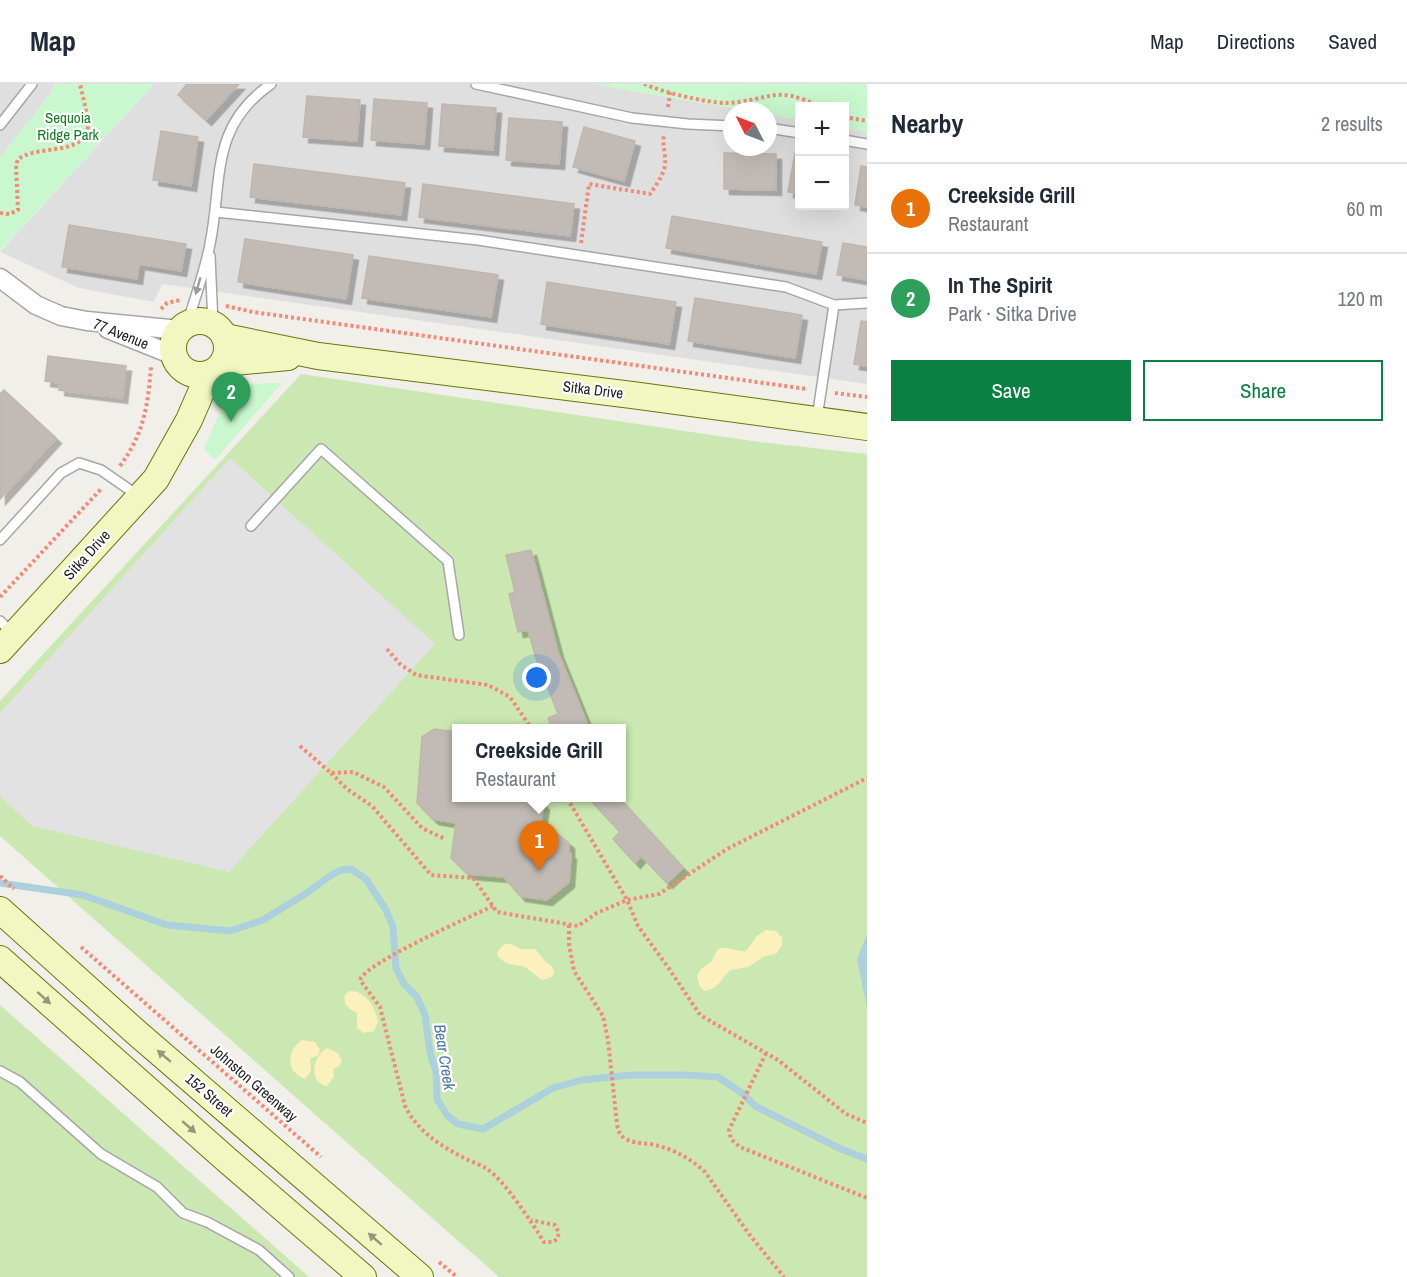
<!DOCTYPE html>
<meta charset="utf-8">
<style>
body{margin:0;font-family:"Archivo Narrow",sans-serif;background:#f2f2f3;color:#1f2937}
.controls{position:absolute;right:18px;top:18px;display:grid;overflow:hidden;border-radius:0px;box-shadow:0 6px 24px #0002}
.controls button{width:54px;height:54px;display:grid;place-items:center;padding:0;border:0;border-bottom:2px solid #e0e1e3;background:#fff;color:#1f2937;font:30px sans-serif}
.compass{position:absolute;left:723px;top:18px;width:54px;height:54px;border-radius:50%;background:#fff;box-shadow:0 6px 24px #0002;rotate:312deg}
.you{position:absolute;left:537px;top:594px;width:21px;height:21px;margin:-15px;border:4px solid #fff;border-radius:50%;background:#1a73e8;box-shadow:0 0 0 9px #1a73e833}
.badge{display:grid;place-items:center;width:39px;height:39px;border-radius:50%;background:#0b8043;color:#fff;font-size:20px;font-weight:700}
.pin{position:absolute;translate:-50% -50px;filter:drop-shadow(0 2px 3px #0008)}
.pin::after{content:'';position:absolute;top:32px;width:21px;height:18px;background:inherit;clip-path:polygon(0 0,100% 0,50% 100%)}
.popup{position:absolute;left:452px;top:640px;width:174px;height:78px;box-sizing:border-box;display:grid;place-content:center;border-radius:0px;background:#fff;filter:drop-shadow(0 2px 4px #0005);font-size:20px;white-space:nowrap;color:#747a83}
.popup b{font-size:22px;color:#1f2937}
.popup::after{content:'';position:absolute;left:50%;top:100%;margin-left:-12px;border:12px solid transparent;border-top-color:#fff}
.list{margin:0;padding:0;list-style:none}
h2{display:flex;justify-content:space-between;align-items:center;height:78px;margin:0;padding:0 24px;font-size:26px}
h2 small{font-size:20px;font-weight:400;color:#747a83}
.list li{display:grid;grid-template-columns:39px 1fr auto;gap:18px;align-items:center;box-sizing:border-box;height:90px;padding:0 24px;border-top:2px solid #e0e1e3}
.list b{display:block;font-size:22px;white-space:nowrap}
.list p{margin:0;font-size:20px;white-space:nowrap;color:#747a83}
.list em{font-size:20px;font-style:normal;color:#747a83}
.actions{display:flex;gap:12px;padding:18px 24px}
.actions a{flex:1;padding:14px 0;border:2px solid #0b8043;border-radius:0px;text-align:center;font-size:21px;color:#0b8043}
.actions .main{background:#0b8043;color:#fff}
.map{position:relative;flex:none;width:867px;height:1193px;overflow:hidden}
header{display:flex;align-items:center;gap:36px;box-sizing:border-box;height:84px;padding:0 30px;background:#fff;border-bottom:2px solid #e0e1e3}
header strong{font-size:28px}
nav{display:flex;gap:33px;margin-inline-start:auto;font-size:21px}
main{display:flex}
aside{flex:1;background:#fff}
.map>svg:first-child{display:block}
.residential{fill:#dfdfdf}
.grass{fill:#cbe8b2;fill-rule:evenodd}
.sand{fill:#fcf1bc}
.park{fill:#c9f8cf}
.parking{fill:#e2e2e2}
.water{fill:#acd0dc}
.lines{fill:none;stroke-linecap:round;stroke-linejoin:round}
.stream{stroke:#acd0dc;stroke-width:7}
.building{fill:#c2bbb5;stroke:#c2b6ac;stroke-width:1.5;filter:url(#shadow)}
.lane-casing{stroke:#a6a6a6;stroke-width:12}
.street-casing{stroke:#a6a6a6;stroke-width:21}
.secondary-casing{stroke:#67770a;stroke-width:28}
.path{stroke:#f48977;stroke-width:4;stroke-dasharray:3 3;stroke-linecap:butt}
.lane{stroke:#fff;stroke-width:9}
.street{stroke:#fff;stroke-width:18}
.secondary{stroke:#f2f7c1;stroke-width:26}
.oneway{fill:#9c9c9c}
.oneway2{fill:#949779}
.labels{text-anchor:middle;stroke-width:4.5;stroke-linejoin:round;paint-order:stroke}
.park-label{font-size:15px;fill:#117e1e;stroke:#fff}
.street-label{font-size:15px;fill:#222;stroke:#fff}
.water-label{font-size:16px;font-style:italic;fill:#4e77a6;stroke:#fff}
</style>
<header>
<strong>Map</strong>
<nav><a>Map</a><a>Directions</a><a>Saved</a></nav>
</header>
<main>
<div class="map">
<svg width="867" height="1193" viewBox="0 0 867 1193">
<defs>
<filter id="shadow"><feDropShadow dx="5.5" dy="5.5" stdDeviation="0" flood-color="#0004"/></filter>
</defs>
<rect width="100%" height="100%" fill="#f1efe9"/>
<g class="residential">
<path d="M0 0H55L51 9 0 73Z"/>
<path d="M154 0H594L748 27H732V63H768V30L799 36 800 122H844L845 44 867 48V300L162 200 154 218 79 204 0 168Z"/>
</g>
<g class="grass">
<path d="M301 290 759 358 867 370V1193H499L0 752V617ZM456 644H622V714H456Z"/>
<path d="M0 921 309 1193H0Z"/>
</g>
<g class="sand">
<path d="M766 846 776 847 782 854V861L777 869 763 873 748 883 730 886C722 894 719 904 705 907L700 903 697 892 701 885 711 878 718 865C728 861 736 869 746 867L757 852Z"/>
<path d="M505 860H511L521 865H535C539 869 541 873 545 877 551 883 557 883 552 893L542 896 525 883 506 879 498 873 497 869 501 863Z"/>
<path d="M350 907C366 907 376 924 378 938L374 947 364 949 357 944V929C349 924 343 922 345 911Z"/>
<path d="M302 956 315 958 320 966 318 971 310 975 311 987 305 995C286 988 286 967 302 956Z"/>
<path d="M327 964 338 969 342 977 340 981 333 985 334 993 327 1002C308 999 312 972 327 964Z"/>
</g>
<g class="park">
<path d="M55 0H154L0 167V73L51 9Z"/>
<path d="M594 0H867V48L845 44 844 22H800L799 36 768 30V27H748Z"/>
<path d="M282 299 215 376 204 365 227 311 238 300Z"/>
</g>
<path class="parking" d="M230 374 435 560 229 788 32 742 0 712V629Z"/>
<path class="water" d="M867 850V924L857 875Z"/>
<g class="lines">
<path class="stream" d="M0 799 83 811 167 841 230 847 263 836 305 810 330 792 341 786 351 785 366 795 386 826 393 843 396 884 404 900 417 913 425 931 430 969 436 987 437 1015 447 1031 458 1040 483 1045 553 1004 582 996 631 991H686L718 993 742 1009 755 1022 841 1065 867 1075"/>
</g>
<g class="building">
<path d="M187 0H239L206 36 178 11Z"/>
<path d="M307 12 360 16 357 57 303 53Z"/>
<path d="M374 15 427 19 424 60 371 56Z"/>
<path d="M442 20 496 24 493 66 439 62Z"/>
<path d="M509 34 562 38 559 80 506 76Z"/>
<path d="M584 43 635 57 624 97 573 83Z"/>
<path d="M161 47 198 53 191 102 153 96Z"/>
<path d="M724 69 776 70V106L724 105Z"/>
<path d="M795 69 800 70V110L788 108Z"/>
<path d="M254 80 405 99 401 131 250 113Z"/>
<path d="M861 82 867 83V123L855 121Z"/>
<path d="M423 100 574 120 570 152 419 133Z"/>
<path d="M672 132 822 158 816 190 666 164Z"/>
<path d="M69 141 186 160 181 187 139 180 137 195 62 183Z"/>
<path d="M245 155 353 171 346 215 238 198Z"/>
<path d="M843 159 867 163V196L837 191Z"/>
<path d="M369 172 498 191 491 233 362 214Z"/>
<path d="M547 198 676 218 669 260 541 240Z"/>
<path d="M695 214 802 231 795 274 688 257Z"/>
<path d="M861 237 867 238V282L854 280Z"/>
<path d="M48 272 126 282 122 314 59 306 60 299 45 297Z"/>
<path d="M4 306 56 354 0 415V310Z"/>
<path d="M531 466 558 568 589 644H552L548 634 558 630 536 574 528 546 518 548 509 510 515 508 506 471Z"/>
<path d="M434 645 456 648V714H538L544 721 541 737 569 759V768L571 770 569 798 547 816 520 812 504 793 468 790 451 774 456 739 433 735 417 719 422 653Z"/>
<path d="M590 714H619L683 784 667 799 641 772 635 779 613 755 620 748 593 719Z"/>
</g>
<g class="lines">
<defs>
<g id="lane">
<path d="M476 0 632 34 688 40 732 42"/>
<path d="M0 41 32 0"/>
<path d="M768 44 800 49"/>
<path d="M844 56 867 60"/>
<path d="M216 128 478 156 786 203 834 221 867 219"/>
<path d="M210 172 213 240"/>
<path d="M187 240C195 214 205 187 210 160 223 96 209 43 271 0"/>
<path d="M817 334 834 221"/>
<path d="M251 442 321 365 448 477 459 551"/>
<path d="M0 456 61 389 79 379 101 386 137 411"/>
<path d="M0 537 12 549"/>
<path d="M0 987 20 998 101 1070 157 1103 183 1129 207 1138 259 1166 289 1193"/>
</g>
<g id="street">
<path d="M0 194 36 221 61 232 87 237 180 246"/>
<path d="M108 245 173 271"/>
</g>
<g id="secondary">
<circle cx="200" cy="264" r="27"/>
<path d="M225 253 318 272 632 311 867 343"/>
<path d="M223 279 288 273"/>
<path d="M0 566 156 395 189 336 209 290"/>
<path d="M0 826 138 950 420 1193"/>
<path d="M0 875 227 1076 363 1193"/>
</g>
</defs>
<use href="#lane" class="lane-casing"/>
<use href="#street" class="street-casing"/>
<use href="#secondary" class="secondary-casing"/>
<g class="path">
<path d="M644 0C662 8 707 19 726 19 770 17 775 0 818 22"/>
<path d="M668 23 670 8"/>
<path d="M844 33 867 37"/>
<path d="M0 129 9 130 18 126 16 81 18 75C38 62 70 70 86 52L89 39 80 0"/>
<path d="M581 159 589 100 650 110C656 101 664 91 665 80 666 70 662 62 664 51"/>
<path d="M226 222 253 228 332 239 807 305"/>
<path d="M161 225 167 219 180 216"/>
<path d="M835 309 867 313"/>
<path d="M120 382C144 349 148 322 151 282"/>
<path d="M0 513 102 404"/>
<path d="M387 565 400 580 416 591 488 601 510 613 531 644"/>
<path d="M300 662 331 689 353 688 384 703 422 744 445 755"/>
<path d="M331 689 347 705 372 722 431 791 473 794 497 828 578 842 597 829 627 816 659 810 727 765 867 694"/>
<path d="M567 714 627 816 638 842 670 886 700 931 778 976 846 1030 867 1039"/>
<path d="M0 792 14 805"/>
<path d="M493 822C472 832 365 879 360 896L380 923 405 1022C418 1048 441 1062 466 1075 473 1078 481 1081 487 1085 505 1097 532 1139 544 1158H553L557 1155 559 1149 555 1141 531 1136"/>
<path d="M569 841V860L574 887 603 932 608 956 617 1040C618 1047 620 1052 626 1055 633 1059 642 1059 650 1060 671 1064 689 1073 705 1088L749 1150 784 1193"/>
<path d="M81 863 321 1073"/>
<path d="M766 969 729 1046 731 1055 740 1063 867 1114"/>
<path d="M439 1178 457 1193"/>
</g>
<use href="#lane" class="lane"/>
<use href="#street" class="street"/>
<use href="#secondary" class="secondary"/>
</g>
<defs><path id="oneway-solid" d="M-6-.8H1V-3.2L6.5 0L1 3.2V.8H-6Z" transform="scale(1.5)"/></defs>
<use class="oneway" href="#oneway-solid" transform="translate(198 202) rotate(106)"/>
<g class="oneway2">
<use href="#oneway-solid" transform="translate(44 914) rotate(42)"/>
<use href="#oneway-solid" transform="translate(164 972) rotate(-139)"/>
<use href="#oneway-solid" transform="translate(189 1043) rotate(41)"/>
<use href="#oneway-solid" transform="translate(375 1155) rotate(-139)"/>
</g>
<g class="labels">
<g class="park-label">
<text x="68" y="39">Sequoia<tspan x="68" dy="17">Ridge Park</tspan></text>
</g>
<g class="street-label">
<text transform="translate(121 250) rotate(22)" y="5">77 Avenue</text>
<text transform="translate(593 306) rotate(7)" y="5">Sitka Drive</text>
<text transform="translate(87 471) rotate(-48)" y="5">Sitka Drive</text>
<text transform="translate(254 999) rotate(41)" y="5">Johnston Greenway</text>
<text transform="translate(209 1011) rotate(41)" y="5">152 Street</text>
</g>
<g class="water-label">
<text transform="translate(445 973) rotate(81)" y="6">Bear Creek</text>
</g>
</g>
</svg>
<div class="controls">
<button>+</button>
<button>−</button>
</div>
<svg class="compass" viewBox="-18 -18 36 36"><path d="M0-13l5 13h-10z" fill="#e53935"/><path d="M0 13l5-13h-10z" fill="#747a83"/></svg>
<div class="you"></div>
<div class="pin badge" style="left:539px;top:787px;background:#e8710a">1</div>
<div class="popup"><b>Creekside Grill</b>Restaurant</div>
<div class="pin badge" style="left:231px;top:338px;background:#2e9e5b">2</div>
</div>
<aside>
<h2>Nearby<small>2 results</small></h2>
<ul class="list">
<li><span class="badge" style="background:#e8710a">1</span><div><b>Creekside Grill</b><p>Restaurant</p></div><em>60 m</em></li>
<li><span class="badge" style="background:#2e9e5b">2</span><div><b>In The Spirit</b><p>Park · Sitka Drive</p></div><em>120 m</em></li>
</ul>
<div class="actions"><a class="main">Save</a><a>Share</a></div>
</aside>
</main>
